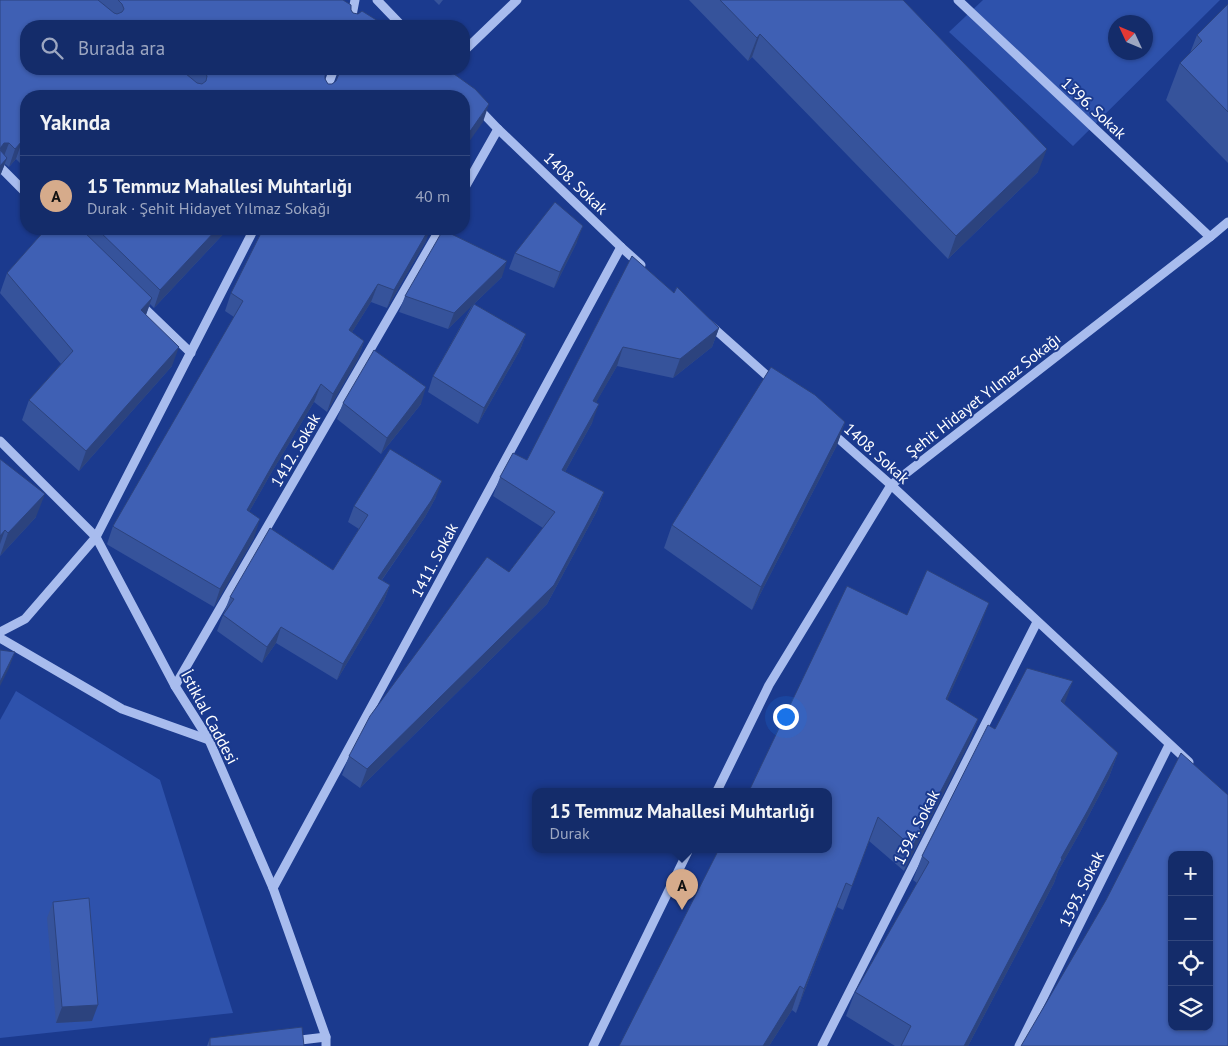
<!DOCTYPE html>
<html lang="tr">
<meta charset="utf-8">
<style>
body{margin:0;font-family:"PT Sans",sans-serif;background:#1d3470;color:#f1f3f6}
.controls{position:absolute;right:15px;bottom:15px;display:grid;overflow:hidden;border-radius:10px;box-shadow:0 1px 4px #0004}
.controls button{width:45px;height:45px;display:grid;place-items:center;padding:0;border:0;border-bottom:1px solid #33487e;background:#142c6a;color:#f1f3f6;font:25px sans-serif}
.compass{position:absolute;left:1108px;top:15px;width:45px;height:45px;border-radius:50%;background:#142c6a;box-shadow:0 1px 4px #0004;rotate:314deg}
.you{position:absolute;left:785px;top:716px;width:18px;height:18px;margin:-12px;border:4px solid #fff;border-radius:50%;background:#1a73e8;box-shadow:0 0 0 8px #1a73e833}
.badge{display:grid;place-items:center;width:32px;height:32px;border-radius:50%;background:#d6ab8b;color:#111;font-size:16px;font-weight:700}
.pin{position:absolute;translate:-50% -41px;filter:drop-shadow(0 1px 2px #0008)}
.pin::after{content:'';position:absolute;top:26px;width:18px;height:15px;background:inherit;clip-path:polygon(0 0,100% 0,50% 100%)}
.popup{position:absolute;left:532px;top:788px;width:300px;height:65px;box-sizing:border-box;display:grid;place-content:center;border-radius:10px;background:#142c6a;filter:drop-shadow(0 1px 4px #0005);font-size:16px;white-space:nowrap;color:#9da7c1}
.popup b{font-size:19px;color:#f1f3f6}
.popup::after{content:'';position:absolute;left:50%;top:100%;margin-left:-10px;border:10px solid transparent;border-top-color:#142c6a}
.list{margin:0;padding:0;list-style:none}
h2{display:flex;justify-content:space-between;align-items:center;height:65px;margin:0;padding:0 20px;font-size:21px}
h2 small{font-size:16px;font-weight:400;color:#9da7c1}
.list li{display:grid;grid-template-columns:32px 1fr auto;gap:15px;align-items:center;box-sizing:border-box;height:80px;padding:0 20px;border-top:1px solid #33487e}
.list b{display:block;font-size:19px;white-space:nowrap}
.list p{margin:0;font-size:16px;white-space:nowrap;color:#9da7c1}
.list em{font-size:16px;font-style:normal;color:#9da7c1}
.icon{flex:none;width:28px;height:28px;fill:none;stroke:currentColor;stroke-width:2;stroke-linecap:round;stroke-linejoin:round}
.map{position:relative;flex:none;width:1228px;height:1046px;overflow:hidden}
.search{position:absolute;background:#142c6a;box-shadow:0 1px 4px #0004;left:20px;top:20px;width:450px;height:55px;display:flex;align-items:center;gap:12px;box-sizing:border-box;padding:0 18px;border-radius:20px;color:#9da7c1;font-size:19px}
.panel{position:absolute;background:#142c6a;box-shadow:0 1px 4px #0004;left:20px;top:90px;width:450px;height:145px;border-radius:20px}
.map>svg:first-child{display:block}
.green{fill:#2e52ac;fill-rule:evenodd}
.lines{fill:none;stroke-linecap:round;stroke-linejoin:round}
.minor{stroke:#a8bcee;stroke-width:9}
.wall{fill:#36539b}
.shaded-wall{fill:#2c437e}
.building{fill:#3f60b4;stroke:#2c437e;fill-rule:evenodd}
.labels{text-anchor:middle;stroke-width:4;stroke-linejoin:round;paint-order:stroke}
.street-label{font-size:16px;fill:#fff;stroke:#1b3a8e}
</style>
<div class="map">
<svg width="1228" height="1046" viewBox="0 0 1228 1046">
<rect width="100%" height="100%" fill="#1b3a8e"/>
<g class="green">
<path d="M983 0H1220L1073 146 949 32ZM1116 22H1146V52H1116Z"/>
<path d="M16 691 160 780 233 1013 0 1038V720Z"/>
</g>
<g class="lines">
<g class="minor">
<path d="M377 0 402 26"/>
<path d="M958 0 1210 237"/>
<path d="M350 26 355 0"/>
<path d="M464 51 517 0"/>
<path d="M324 96 334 69"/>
<path d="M477 107 498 129 621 247 641 265"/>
<path d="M0 167 26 193"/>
<path d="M464 189 498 129"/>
<path d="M140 304 191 353"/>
<path d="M709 324 774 382"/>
<path d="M831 432 891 485 1189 762"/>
<path d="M0 441 96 537 175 686 209 740 273 888 326 1037V1046"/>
<path d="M0 632 25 619 96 537 254 229"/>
<path d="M0 638 122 709 209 740"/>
<path d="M175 686 440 229"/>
<path d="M717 791 769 685 891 485 1210 237 1228 222"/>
<path d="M273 888 621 247"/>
<path d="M292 1041 326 1037"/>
<path d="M593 1046 689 849"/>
<path d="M822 1046 1037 622"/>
<path d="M1019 1046 1169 745"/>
</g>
</g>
<g class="wall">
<path d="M0 0H343L353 13 386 26H26V69H327L325 76V79L328 84H332L336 81 340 70V69H447L483 122 26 96V169L16 159 9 167 5 164 0 176Z"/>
<path d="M434 0H443L439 5Z"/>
<path d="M689 0H903L1038 172 948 259 752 57 748 61Z"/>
<path d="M1228 4V163L1166 100 1180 63 1190 53 1197 35Z"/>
<path d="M46 229H228L154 308 150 304 146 315 172 366 79 471 22 420 29 400 61 364 0 293 7 273Z"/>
<path d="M426 241 387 308 371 302 352 332 364 341 358 359 327 412 314 402 270 475 249 512 254 538 214 607 108 545 107 544 113 526 234 317 225 311 231 293Z"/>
<path d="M577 242 554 288 509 269 515 253Z"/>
<path d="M632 256 674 293 719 328 712 347 673 378 617 366 596 402 592 423 565 472 604 492 597 511 547 604 360 788 342 775 349 756 509 572 543 528 493 496 500 477 527 460Z"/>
<path d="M502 277 474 304 526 334 520 350 478 424 428 392 433 376 473 304 448 329 399 312 405 296Z"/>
<path d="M343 403 421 404 381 454 337 419Z"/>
<path d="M845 422 837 445 752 610 664 548 672 525Z"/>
<path d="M0 459 36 517 0 556Z"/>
<path d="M436 497 425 517 382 580 390 585 384 601 337 680 276 643 262 663 217 631 230 597 333 570 359 529 348 522 354 506Z"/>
<path d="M980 627 947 700 978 719 969 743 904 871 869 841 843 910 837 907 796 1013 792 1010 769 1046H619Z"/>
<path d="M1064 704 1118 753 1109 777 1079 834 1058 871 1054 883 968 1046H895L846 1016 855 992 917 883 913 880 922 856 995 729Z"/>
<path d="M53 902 92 1021 56 1023 47 918Z"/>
<path d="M210 1038 304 1046H207Z"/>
</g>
<g class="shaded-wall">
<path d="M760 34 752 57 748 61 757 38Z"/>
<path d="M489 104 483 122 464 149V140Z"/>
<path d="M22 141 16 159 9 167 15 149Z"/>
<path d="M4 143H9L2 161H0L1 147Z"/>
<path d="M1047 149 1038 172 948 259 956 236Z"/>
<path d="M7 158 0 176V166Z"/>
<path d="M583 226 577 242 554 288 560 272Z"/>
<path d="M217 229H228L154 308 160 290Z"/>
<path d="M429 229H430L426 241 387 308 394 290Z"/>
<path d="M507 261 502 277 448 329 454 313Z"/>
<path d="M378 284 371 302 342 348 349 330Z"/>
<path d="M152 298 145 317 141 310Z"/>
<path d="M719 328 712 347 673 378 680 359Z"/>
<path d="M526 334 520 350 478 424 484 408Z"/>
<path d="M364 341 358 359 327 412 333 394Z"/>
<path d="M179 347 172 366 79 471 86 451Z"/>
<path d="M623 347 617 366 586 420 593 401Z"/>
<path d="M321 384 314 402 270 475 240 528 247 510 277 457Z"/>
<path d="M426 387 421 404 381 454 387 438Z"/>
<path d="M599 404 592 423 555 490 562 470Z"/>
<path d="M845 422 837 445 752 610 761 587Z"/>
<path d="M442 481 436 497 425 517 372 594 378 578Z"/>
<path d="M604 492 597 511 547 604 360 788 367 769Z"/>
<path d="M45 494 36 517 0 556 8 533Z"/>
<path d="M260 519 254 538 214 607 220 589Z"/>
<path d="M5 530 0 544V536Z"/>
<path d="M390 585 384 601 337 680 343 664Z"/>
<path d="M989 603 980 627 937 723 946 699Z"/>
<path d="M281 627 276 643 262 663 267 647Z"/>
<path d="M15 652 9 668 0 686V682Z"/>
<path d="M1073 681 1064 705 1061 701Z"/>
<path d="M978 719 969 743 904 871 912 847Z"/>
<path d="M1118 753 1109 777 1079 834 1058 871 1054 883 968 1046H964L1061 858Z"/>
<path d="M846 883 837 907 796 1013 804 989Z"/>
<path d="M800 986 792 1010 769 1046H763Z"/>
<path d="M98 1005 92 1021 56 1023 62 1007Z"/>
</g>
<g class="building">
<path d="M0 0H98L114 13 117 14 122 12 124 9 122 4 118 0H343L351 5V10L353 13 358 14 362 11 386 26H26V69H180L197 83 202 84 206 81 207 76 205 73 199 69H327L325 76V79L328 84H332L336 81 341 69H447L475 89 489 104 464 140V96H26V145L22 141 15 149 9 143H4L1 147 0 150 7 158 0 166Z"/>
<path d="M720 0H903L1047 149 956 236 760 34 757 38Z"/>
<path d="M1228 4V112L1180 63 1202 41 1197 35Z"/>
<path d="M555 202 583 226 560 272 515 253Z"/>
<path d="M46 229H81L152 298 141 310 179 347 86 451 29 400 73 351 7 273Z"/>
<path d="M97 229H217L160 290Z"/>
<path d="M263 229H429L394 290 378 284 349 330 364 341 333 394 321 384 277 457 247 510 260 519 220 589 114 527 113 526 243 301 231 293Z"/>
<path d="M443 230 507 261 454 313 405 296Z"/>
<path d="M632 256 674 293 677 287 719 328 680 359 623 347 593 401 599 404 562 470 604 492 554 585 367 769 349 756 370 716 487 557 509 572 555 512 500 477 513 453 527 460Z"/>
<path d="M474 304 526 334 484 408 433 376Z"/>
<path d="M374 350 426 387 387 438 343 403Z"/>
<path d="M771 367 815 395 845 422 761 587 672 525Z"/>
<path d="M390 449 442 481 431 501 378 578 390 585 343 664 281 627 267 647 223 615 234 599 230 597 270 528 333 570 368 515 354 506Z"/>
<path d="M0 459 45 494 8 533 5 530 0 536Z"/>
<path d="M927 570 989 603 946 699 978 719 912 847 878 817 852 886 846 883 804 989 800 986 763 1046H619L719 849H828V791H749L847 586 907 615Z"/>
<path d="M0 650 15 652 0 682Z"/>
<path d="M1027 668 1073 681 1061 701 1118 753 1088 810 1061 858 1062 859 964 1046H901L911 1026 855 992 929 862 922 856 988 725 995 729Z"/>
<path d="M1181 753 1228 795V1046H1021L1106 900ZM1172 855H1209V1027H1172Z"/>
<path d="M89 898 98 1005 62 1007 53 902Z"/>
<path d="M302 1027 304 1046H210V1038Z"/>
</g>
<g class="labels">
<g class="street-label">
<text transform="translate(1094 108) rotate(43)" y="6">1396. Sokak</text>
<text transform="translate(576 183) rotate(44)" y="6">1408. Sokak</text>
<text transform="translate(983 395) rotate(-38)" y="6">Şehit Hidayet Yılmaz Sokağı</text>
<text transform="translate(295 450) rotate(-60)" y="6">1412. Sokak</text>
<text transform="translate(877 453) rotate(42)" y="6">1408. Sokak</text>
<text transform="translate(434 560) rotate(-62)" y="6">1411. Sokak</text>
<text transform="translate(210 717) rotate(62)" y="6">İstiklal Caddesi</text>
<text transform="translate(916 827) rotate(-63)" y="6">1394. Sokak</text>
<text transform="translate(1081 889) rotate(-64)" y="6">1393. Sokak</text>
</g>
</g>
</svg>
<div class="controls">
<button>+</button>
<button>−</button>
<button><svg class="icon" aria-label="locate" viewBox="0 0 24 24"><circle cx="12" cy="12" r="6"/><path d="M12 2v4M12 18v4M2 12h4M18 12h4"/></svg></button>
<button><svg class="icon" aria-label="layers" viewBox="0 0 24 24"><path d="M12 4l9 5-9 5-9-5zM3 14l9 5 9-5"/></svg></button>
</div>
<svg class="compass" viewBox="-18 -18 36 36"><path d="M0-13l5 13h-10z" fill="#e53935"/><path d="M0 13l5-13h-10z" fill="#9da7c1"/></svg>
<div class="you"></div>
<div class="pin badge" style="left:682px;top:910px">A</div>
<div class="popup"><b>15 Temmuz Mahallesi Muhtarlığı</b>Durak</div>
<div class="search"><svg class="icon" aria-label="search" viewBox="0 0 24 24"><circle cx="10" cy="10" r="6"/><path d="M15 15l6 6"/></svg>Burada ara</div>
<section class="panel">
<h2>Yakında<small></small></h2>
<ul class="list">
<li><span class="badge">A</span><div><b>15 Temmuz Mahallesi Muhtarlığı</b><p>Durak · Şehit Hidayet Yılmaz Sokağı</p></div><em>40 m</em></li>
</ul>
</section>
</div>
